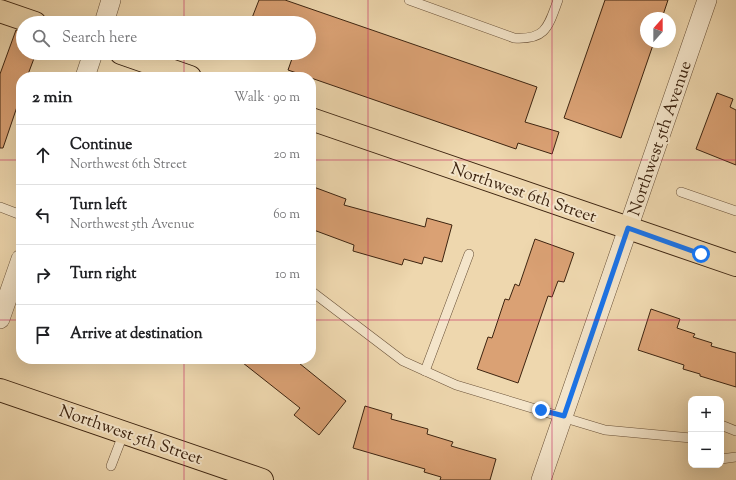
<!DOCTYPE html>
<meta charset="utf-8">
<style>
body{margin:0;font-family:"Sorts Mill Goudy",serif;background:#f6f6f6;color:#202124}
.controls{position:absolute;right:12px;bottom:12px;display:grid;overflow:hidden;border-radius:8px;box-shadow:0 4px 16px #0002}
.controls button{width:36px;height:36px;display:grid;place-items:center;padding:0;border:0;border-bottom:1px solid #e0e0e0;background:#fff;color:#202124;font:20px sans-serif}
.compass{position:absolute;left:640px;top:12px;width:36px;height:36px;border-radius:50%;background:#fff;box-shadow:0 4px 16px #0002;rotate:21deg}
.stop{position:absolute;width:12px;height:12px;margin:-9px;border:3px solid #1a73e8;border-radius:50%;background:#fff}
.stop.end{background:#1a73e8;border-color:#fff;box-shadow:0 1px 4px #0008}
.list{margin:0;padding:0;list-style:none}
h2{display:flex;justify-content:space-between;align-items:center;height:52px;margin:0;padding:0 16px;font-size:17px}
h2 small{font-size:13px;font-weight:400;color:#757577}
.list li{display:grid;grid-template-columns:26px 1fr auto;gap:12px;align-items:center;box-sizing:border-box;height:60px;padding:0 16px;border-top:1px solid #e0e0e0}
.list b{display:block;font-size:15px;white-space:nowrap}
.list p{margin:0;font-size:13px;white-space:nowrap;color:#757577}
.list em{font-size:13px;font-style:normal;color:#757577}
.icon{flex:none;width:22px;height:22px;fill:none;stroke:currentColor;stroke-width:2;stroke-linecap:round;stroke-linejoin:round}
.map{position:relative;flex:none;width:736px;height:480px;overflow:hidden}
.search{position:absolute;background:#fff;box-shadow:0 4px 16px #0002;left:16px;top:16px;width:300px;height:44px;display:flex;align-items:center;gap:10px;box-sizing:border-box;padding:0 14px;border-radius:22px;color:#757577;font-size:15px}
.panel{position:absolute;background:#fff;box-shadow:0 4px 16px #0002;left:16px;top:72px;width:300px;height:292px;border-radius:16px}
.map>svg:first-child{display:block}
.building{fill:#daa174;stroke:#3d2410}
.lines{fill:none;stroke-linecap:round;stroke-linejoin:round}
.lane-casing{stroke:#695138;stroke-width:10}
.street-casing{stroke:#695138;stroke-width:20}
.primary-casing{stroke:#3d2410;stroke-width:24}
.lane{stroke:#f4e5ca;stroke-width:9}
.street{stroke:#f4e5ca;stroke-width:19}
.primary{stroke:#eed7ae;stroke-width:22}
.route{stroke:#1a73e8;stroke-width:5}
.grid{fill:none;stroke:#c2185b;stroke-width:1;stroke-opacity:0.55}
.labels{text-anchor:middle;stroke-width:4;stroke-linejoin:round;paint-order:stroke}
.street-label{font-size:17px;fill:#3d2410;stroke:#f4e5ca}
</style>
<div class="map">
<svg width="736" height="480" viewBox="0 0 736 480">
<rect width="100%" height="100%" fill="#eed7ae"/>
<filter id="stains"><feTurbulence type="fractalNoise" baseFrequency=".005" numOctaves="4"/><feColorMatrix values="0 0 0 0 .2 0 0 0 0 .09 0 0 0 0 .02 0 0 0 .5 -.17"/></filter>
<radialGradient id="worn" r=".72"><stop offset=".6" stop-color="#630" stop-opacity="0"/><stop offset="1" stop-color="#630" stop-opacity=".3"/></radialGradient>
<g class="building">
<path d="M259 0H285L537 87 525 122 559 132 552 154 518 143 516 149 288 70 294 53H309V23H250Z"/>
<path d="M605 0H668L662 18H646V42H654L621 138 564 118Z"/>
<path d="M16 30 23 32V53H36L27 77H21V95L3 148H0V74Z"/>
<path d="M717 93 733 99 730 107 736 110V165L696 149Z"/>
<path d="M311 186 346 199 344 205 425 227 427 218 452 225 442 262 424 257 422 264 404 259 402 265 353 251 354 245 311 229Z"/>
<path d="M535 239 574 253 564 282 558 281 552 297 548 296 518 383 477 369 488 337 492 338 505 299 509 300 515 284 519 286Z"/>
<path d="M651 309 680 319 677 328 695 334 693 337 712 343 711 346 736 353V387L700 376V374L683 369 684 365 638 350Z"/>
<path d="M238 359H294L346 401 319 435 294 415 300 408Z"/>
<path d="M365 406 392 414 391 419 428 429 427 434 453 442 451 446 496 459 490 480H440L441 477 424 472 425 469 353 448Z"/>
</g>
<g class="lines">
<defs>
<g id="lane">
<path d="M409 0 514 38C546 40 548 27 558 0"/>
<path d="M681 192 736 211"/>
<path d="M0 207 21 215"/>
<path d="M311 291 403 361 456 385 605 430 691 438"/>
<path d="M425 371 469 254"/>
<path d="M721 425 736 431"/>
<path d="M721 459 736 457"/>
<path d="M111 466 124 432"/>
</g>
<g id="street">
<path d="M104 23 111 0"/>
<path d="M85 77 93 53"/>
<path d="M0 319 21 259"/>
<path d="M541 480 707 0"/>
</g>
<g id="primary">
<path d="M0 11 35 23"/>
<path d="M121 53 190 77"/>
<path d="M311 119 736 265"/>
<path d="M0 390 262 480"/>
</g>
</defs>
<use href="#lane" class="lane-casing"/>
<use href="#street" class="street-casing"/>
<use href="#primary" class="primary-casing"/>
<use href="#lane" class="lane"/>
<use href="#street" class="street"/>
<use href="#primary" class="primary"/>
</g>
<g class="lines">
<path class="route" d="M541 410 564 416 628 228 701 254"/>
</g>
<path class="grid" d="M184 0V23M368 0V480M552 0V480M184 53V77M0 160H21M311 160H736M0 320H21M311 320H736M184 359V480"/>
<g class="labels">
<g class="street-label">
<text transform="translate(659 138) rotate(-71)" y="6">Northwest 5th Avenue</text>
<text transform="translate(524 192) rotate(19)" y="6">Northwest 6th Street</text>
<text transform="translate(131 434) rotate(19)" y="6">Northwest 5th Street</text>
</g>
</g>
<rect width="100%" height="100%" filter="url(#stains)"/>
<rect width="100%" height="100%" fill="url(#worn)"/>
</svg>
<div class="controls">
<button>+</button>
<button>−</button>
</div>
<svg class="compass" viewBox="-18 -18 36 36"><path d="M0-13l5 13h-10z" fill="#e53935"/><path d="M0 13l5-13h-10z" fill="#757577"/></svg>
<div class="stop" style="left:701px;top:254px"></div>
<div class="stop end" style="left:541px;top:410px"></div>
<div class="search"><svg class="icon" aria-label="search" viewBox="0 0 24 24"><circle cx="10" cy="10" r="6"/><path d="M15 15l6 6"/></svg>Search here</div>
<section class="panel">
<h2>2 min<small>Walk · 90 m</small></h2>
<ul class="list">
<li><svg class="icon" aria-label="ahead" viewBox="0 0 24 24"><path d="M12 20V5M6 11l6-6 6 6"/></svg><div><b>Continue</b><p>Northwest 6th Street</p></div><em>20 m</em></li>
<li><svg class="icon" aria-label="left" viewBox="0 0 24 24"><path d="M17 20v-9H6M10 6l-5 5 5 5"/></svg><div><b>Turn left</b><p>Northwest 5th Avenue</p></div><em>60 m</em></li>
<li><svg class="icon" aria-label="right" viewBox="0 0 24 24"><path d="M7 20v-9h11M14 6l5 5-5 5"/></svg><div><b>Turn right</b></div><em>10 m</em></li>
<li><svg class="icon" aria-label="arrive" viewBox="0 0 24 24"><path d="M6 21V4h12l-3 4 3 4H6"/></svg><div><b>Arrive at destination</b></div></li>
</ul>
</section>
</div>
